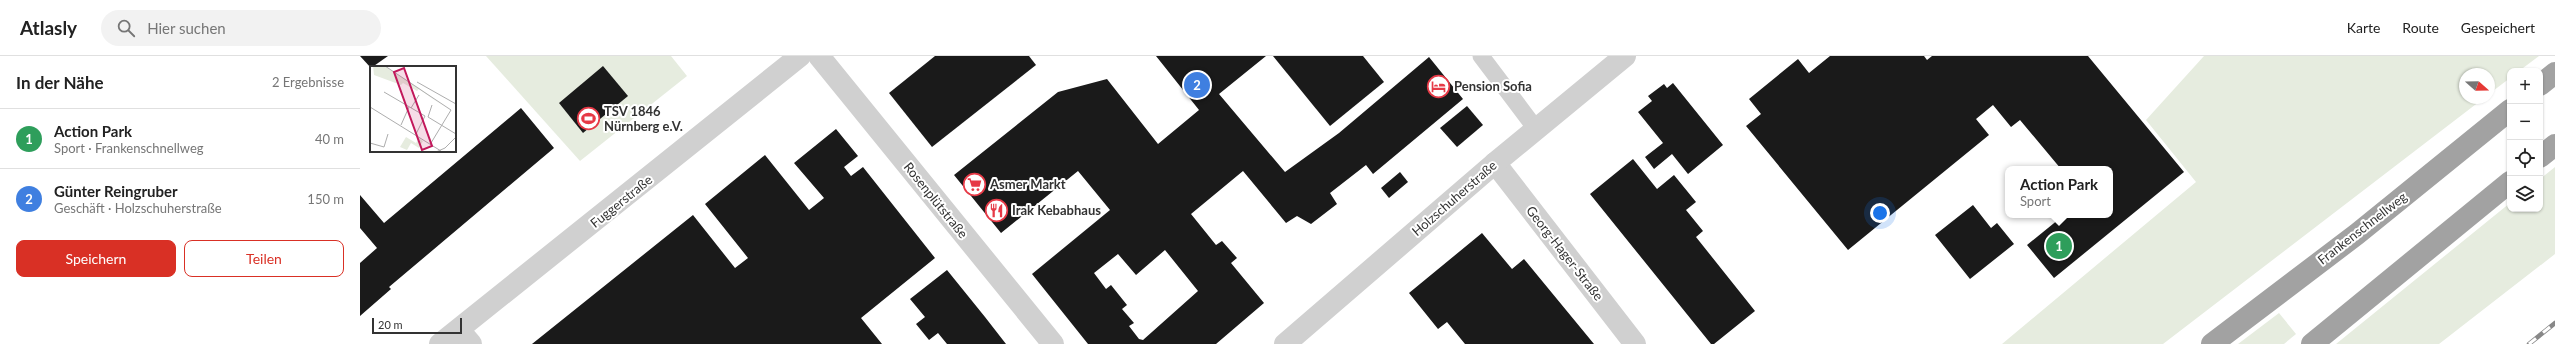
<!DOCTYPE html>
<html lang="de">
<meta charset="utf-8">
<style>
body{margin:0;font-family:Lato,sans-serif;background:#f2f2f2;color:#222}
.controls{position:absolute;right:12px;top:12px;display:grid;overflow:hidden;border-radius:8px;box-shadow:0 1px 3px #0004}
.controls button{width:36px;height:36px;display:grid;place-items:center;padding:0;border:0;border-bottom:1px solid #e0e0e0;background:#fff;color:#222;font:20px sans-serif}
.compass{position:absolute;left:2099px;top:12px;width:36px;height:36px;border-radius:50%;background:#fff;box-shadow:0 1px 3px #0004;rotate:110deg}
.scale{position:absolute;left:12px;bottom:10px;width:90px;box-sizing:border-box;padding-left:4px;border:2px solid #333;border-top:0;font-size:11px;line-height:14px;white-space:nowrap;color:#333;-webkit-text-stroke:3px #fff;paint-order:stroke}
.you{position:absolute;left:1520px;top:157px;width:14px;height:14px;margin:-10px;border:3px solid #fff;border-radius:50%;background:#1a73e8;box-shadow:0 0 0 6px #1a73e833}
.badge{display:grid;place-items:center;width:26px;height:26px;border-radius:50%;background:#d93025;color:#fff;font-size:13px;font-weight:700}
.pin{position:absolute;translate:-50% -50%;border:2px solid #fff;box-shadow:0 1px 4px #0006}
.popup{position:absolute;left:1645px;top:110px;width:108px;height:52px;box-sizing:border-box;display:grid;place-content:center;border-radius:8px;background:#fff;filter:drop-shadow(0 1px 3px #0005);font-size:13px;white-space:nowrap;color:#767676}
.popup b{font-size:15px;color:#222}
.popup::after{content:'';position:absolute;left:50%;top:100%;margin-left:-8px;border:8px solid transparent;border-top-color:#fff}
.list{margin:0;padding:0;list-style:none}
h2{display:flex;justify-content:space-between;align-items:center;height:52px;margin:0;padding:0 16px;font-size:17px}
h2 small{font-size:13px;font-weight:400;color:#767676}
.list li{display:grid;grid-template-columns:26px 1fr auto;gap:12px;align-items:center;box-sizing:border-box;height:60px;padding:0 16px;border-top:1px solid #e0e0e0}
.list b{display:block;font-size:15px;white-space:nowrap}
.list p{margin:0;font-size:13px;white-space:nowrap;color:#767676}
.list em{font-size:13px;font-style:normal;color:#767676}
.actions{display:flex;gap:8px;padding:12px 16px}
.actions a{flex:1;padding:9px 0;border:1px solid #d93025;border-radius:8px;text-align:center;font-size:14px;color:#d93025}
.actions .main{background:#d93025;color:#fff}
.icon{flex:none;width:22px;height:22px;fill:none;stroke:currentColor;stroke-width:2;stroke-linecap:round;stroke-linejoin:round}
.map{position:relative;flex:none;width:2195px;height:288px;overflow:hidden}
header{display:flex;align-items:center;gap:24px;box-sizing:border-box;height:56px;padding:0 20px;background:#fff;border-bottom:1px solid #e0e0e0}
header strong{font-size:19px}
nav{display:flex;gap:22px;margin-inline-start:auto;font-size:14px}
.search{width:280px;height:36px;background:#f2f2f2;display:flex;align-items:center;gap:10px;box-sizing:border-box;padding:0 14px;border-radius:22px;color:#767676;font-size:15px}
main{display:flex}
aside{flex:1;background:#fff}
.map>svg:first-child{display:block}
.green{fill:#e6ecdf}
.building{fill:#1a1a1a;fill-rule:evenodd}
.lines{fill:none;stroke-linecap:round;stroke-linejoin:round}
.service{stroke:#d0d0d0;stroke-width:17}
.minor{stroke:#d0d0d0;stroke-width:22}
.tertiary{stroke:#d0d0d0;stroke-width:22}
.trunk{stroke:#a2a2a2;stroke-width:22}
.rail-casing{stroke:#888;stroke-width:4.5}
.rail{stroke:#fff;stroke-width:3;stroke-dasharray:9;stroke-linecap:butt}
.labels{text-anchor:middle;stroke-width:4;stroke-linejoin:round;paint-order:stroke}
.poi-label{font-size:13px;font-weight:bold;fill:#333;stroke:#fff;text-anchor:start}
.street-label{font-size:13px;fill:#333;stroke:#fff}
.inset-road{fill:none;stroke:#adadad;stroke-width:1}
.view{fill:#c2185b;fill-opacity:0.15;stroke:#c2185b;stroke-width:2}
.inset-edge{fill:none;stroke:#333;stroke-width:2}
</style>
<header>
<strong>Atlasly</strong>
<div class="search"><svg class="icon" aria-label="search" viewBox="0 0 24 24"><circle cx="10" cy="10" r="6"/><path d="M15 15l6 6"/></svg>Hier suchen</div>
<nav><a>Karte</a><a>Route</a><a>Gespeichert</a></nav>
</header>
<main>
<aside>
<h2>In der Nähe<small>2 Ergebnisse</small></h2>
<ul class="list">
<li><span class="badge" style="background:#2e9e5b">1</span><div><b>Action Park</b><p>Sport · Frankenschnellweg</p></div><em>40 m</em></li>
<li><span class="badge" style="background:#3f7fe0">2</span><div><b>Günter Reingruber</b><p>Geschäft · Holzschuherstraße</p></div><em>150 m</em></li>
</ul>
<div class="actions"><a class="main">Speichern</a><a>Teilen</a></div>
</aside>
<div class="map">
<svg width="2195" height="288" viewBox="0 0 2195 288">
<rect width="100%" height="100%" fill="#fff"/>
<g class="green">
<path d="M126 0H311L327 20 220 105Z"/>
<path d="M1844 0H2179L2159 15H2150V22L2129 38V18H2105V42H2124L1803 288H1642L1836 126 1786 64Z"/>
<path d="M2195 111V198L2079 288H1976L2150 147V153H2180V123Z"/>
<path d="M1919 257 1936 278 1924 288H1878Z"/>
</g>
<g class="building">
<path d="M0 0H28L11 12Z"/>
<path d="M575 0H669L676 9 572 91 529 37Z"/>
<path d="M796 0H906L859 38 925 116 979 77 1069 1 1103 43 1013 118 1006 109 970 137 977 148 951 168 937 160 926 167 883 115 831 158 856 189 862 185 877 202 871 207 904 247 856 288H728L672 218 750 154 718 115 641 177 594 119 698 36 747 23 798 88 839 54ZM805 194 838 235 783 284 779 283 769 270 774 267 762 253 767 249 751 229 746 233 734 217 758 198 776 219Z"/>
<path d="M913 0H1003L1024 26 970 70Z"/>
<path d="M1470 0H1564L1567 4 1572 0H1728L1824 116 1694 222 1667 189 1704 159H1750V113H1701L1660 64 1651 71 1633 49 1616 63 1629 79 1488 194 1386 70 1401 58 1389 43 1438 3 1449 17Z"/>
<path d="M243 10 268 40 223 77 199 47Z"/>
<path d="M1313 27 1363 89 1328 118 1312 98 1294 113 1285 101 1303 87 1278 56 1292 45 1288 40 1304 28 1307 32Z"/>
<path d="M1107 50 1123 69 1097 91 1080 72Z"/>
<path d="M161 52 194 92 29 231 31 233 0 260V207L17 192 0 172V139L24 167Z"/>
<path d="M476 73 498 100 484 111 491 120 503 111 575 202 501 262 522 288H172L333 159 375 212 388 202 345 148 405 99 449 154 464 142 434 107Z"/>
<path d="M1273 103 1297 133 1314 119 1336 146 1326 154 1343 175 1336 181 1395 255 1354 288H1351L1230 138Z"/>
<path d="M1040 116 1048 126 1029 142 1021 132Z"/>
<path d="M1613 149 1631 172 1637 167 1654 188 1610 223 1575 179Z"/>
<path d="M1122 177 1152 213 1164 203 1234 288H1105L1087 266 1078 273 1049 237Z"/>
<path d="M587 214 625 261 646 288H587L578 277 569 284 556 268 565 261 550 243Z"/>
</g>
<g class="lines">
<path class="service" d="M1121 0 1176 73"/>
<g class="minor">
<path d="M459 0 693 288"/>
<path d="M1135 107 1275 288"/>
<path d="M99 274 111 288"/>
<path d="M925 288 1135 107 1265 0"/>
</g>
<path class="tertiary" d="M80 288 440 0"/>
<g class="trunk">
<path d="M2180 29 2195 17"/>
<path d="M2180 101 2195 89"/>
<path d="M1852 288 1997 178 2150 54"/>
<path d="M1952 288 2150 126"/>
</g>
<defs>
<path id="rail" d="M2169 288 2195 267"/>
</defs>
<use href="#rail" class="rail-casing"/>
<use href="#rail" class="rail"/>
</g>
<defs>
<symbol id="hotel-ring" viewBox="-11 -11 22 22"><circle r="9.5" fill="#fff" stroke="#e63946" stroke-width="1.5"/><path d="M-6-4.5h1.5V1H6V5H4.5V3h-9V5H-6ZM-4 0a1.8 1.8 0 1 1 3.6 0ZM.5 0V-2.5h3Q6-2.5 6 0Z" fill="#e63946"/></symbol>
<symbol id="stadium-ring" viewBox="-11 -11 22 22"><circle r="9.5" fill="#fff" stroke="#e63946" stroke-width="1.5"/><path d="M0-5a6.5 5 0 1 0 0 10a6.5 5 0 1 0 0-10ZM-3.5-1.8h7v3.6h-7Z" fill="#e63946"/></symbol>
<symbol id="supermarket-ring" viewBox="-11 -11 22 22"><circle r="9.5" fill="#fff" stroke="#e63946" stroke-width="1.5"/><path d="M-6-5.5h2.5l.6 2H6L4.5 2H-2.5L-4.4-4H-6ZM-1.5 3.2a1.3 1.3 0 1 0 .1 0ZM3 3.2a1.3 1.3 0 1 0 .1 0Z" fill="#e63946"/></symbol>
<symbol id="restaurant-ring" viewBox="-11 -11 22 22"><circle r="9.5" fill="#fff" stroke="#e63946" stroke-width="1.5"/><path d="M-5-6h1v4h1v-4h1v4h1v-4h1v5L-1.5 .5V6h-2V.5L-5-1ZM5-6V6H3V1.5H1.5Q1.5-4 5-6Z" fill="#e63946"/></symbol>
</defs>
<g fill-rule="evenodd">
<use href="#hotel-ring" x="1066" y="18" width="25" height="25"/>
<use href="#stadium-ring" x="216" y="50" width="25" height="25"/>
<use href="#supermarket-ring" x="602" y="116" width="25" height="25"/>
<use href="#restaurant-ring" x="624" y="142" width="25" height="25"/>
</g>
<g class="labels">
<g class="poi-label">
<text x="1094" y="35">Pension Sofia</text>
<text x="244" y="60">TSV 1846<tspan x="244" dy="15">Nürnberg e.V.</tspan></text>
<text x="630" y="133">Asmer Markt</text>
<text x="652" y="159">Irak Kebabhaus</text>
</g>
<g class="street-label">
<text transform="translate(1094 142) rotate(-41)" y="5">Holzschuherstraße</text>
<text transform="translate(576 144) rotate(51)" y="5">Rosenplütstraße</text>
<text transform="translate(261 145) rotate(-39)" y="5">Fuggerstraße</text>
<text transform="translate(2002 172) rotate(-38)" y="5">Frankenschnellweg</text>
<text transform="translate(1205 197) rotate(52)" y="5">Georg-Hager-Straße</text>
</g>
</g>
<g transform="translate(10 10)">
<rect width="86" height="86" fill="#fff"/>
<path d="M3 0H14L49 22 73 40 49 23 47 25 33 17 31 19 4 9ZM36 71 46 77 49 72 53 75 49 82 41 77 37 84 30 81Z" fill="#e6ecdf"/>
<path class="inset-road" d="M15 0 81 44M47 16 86 38M14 26 55 50 46 68M62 39 58 51 86 68M0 41 71 85M41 42 49 29M31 59 39 41M0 77 14 81 18 68M61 77 81 44M66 86 75 82 86 71"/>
<path class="view" d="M34 2 62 80 52 84 24 6Z"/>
<rect width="86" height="86" class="inset-edge"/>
</g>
</svg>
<div class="controls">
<button>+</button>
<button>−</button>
<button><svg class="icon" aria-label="locate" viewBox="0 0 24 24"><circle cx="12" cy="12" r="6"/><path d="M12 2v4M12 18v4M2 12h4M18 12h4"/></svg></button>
<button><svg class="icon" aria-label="layers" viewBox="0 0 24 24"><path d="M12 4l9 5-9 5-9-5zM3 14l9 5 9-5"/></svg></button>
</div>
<svg class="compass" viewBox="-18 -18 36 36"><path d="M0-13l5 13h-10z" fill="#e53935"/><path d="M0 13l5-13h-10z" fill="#767676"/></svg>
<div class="scale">20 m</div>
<div class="you"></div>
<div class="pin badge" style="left:1699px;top:190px;background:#2e9e5b">1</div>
<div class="popup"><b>Action Park</b>Sport</div>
<div class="pin badge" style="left:837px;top:29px;background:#3f7fe0">2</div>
</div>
</main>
